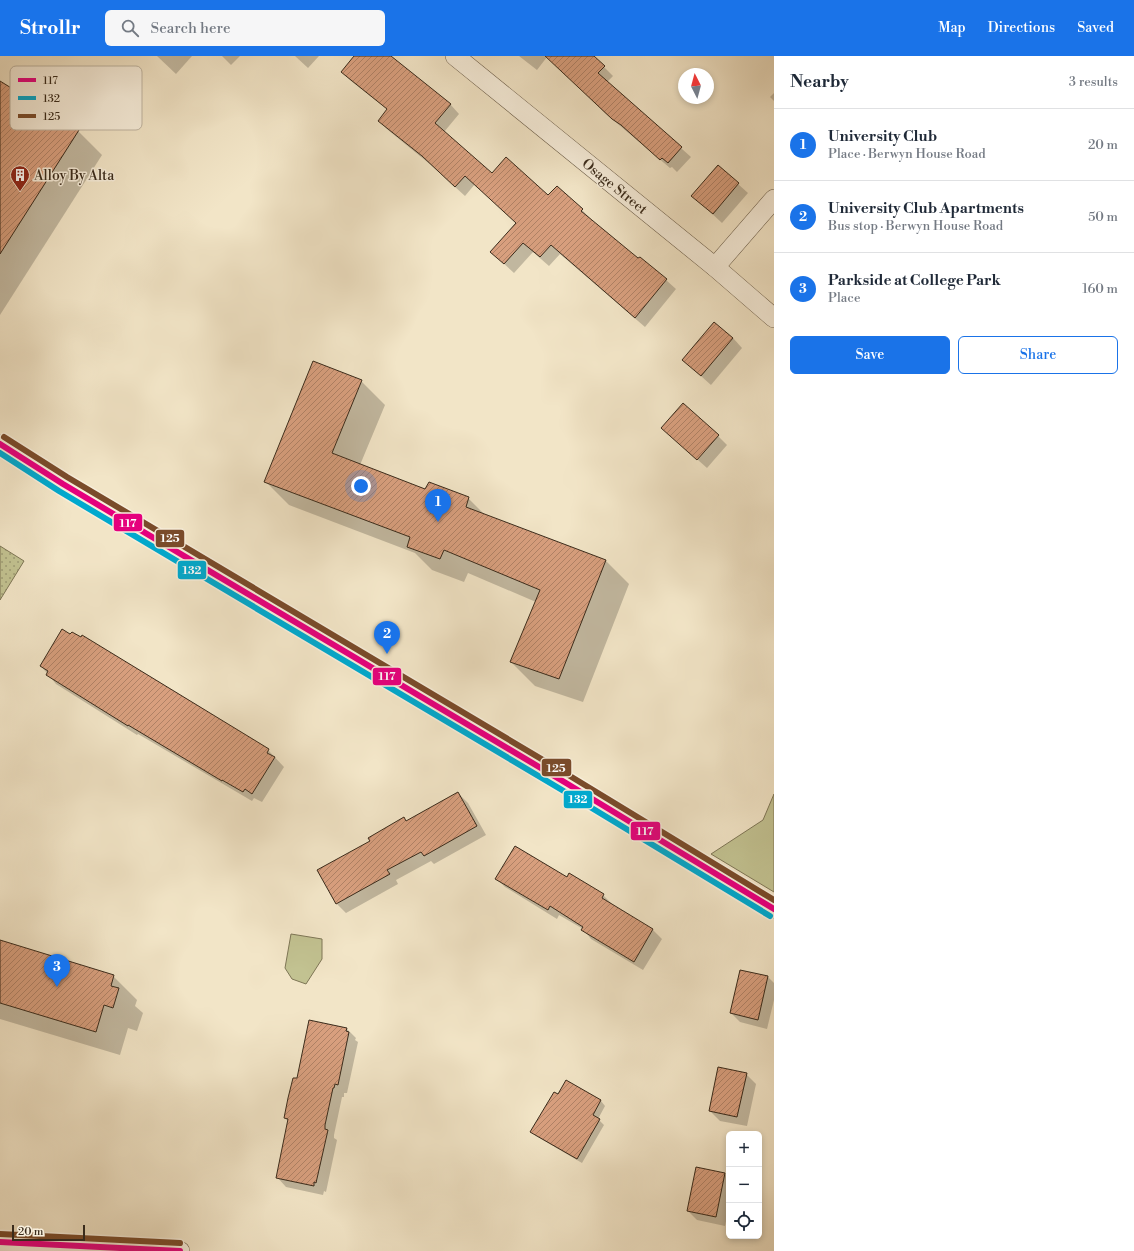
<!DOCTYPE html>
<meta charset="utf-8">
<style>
body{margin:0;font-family:"Libre Bodoni",serif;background:#f6f6f7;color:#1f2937}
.controls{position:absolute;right:12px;bottom:12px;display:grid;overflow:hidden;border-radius:6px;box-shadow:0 2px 6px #0003}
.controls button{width:36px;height:36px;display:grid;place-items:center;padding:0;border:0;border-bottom:1px solid #e0e1e3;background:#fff;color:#1f2937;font:20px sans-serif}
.compass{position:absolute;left:678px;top:12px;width:36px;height:36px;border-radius:50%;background:#fff;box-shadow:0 2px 6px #0003;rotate:354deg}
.scale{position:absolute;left:12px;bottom:10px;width:73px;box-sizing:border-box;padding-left:4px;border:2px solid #3a2b1b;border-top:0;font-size:11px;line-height:14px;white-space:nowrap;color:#3a2b1b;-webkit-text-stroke:3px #f7eedb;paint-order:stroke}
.you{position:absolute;left:361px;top:430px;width:14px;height:14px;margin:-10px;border:3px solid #fff;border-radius:50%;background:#1a73e8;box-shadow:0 0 0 6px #1a73e833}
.badge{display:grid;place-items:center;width:26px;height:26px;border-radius:50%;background:#1a73e8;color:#fff;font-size:13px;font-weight:700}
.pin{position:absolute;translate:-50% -33px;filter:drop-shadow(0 1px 2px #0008)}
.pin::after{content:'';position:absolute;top:21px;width:14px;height:12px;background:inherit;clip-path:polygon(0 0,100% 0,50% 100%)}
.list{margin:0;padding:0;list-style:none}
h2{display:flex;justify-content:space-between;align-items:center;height:52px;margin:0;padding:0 16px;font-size:17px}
h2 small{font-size:13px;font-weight:400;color:#747a83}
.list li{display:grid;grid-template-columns:26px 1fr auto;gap:12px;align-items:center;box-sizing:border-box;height:72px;padding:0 16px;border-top:1px solid #e0e1e3}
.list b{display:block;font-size:15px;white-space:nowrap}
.list p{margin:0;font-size:13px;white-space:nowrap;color:#747a83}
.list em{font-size:13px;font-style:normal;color:#747a83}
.actions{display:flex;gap:8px;padding:12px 16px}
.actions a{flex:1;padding:9px 0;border:1px solid #1a73e8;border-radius:6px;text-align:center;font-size:14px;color:#1a73e8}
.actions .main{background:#1a73e8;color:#fff}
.icon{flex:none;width:22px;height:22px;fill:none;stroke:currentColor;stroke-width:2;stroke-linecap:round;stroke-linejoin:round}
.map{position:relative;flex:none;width:774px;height:1195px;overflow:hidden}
header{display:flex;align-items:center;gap:24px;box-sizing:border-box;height:56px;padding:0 20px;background:#1a73e8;color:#fff}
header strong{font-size:19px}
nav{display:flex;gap:22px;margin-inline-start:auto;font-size:14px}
.search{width:280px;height:36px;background:#f6f6f7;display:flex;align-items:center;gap:10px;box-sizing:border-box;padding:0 14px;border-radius:6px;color:#747a83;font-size:15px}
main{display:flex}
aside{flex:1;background:#fff}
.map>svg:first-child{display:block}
.park{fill:#c2c291;stroke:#7e7656}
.garden{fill:url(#garden-dots);stroke:#7e7656}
.shadow{fill:#0003}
.building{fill:url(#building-hatch);stroke:#3a2b1b}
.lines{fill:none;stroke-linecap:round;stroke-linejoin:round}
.minor-casing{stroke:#685a46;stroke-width:20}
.minor{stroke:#f7eedb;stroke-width:19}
.bus-1-casing{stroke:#f7eedb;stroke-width:9}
.bus-2-casing{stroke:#f7eedb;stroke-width:9}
.bus-3-casing{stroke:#f7eedb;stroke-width:9}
.bus-1{stroke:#e5007d;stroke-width:6}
.bus-2{stroke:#00a9ce;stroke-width:6}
.bus-3{stroke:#7a4b2a;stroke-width:6}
.labels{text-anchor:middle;stroke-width:3;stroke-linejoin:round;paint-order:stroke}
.poi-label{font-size:14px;fill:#3a2b1b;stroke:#f7eedb;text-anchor:start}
.street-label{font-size:14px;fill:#3a2b1b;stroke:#f7eedb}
.key{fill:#f7eedb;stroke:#beb4a1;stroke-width:1}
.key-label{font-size:11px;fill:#3a2b1b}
.line-badge{stroke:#f7eedb;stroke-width:1.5}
.badge-label{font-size:11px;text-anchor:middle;font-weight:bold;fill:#fff}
</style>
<header>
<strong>Strollr</strong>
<div class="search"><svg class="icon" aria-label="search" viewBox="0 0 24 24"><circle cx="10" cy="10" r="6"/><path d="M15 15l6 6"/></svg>Search here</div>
<nav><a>Map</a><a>Directions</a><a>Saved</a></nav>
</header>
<main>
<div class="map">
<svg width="774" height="1195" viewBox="0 0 774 1195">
<defs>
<pattern id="garden-dots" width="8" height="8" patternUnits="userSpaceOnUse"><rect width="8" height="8" fill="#c2c291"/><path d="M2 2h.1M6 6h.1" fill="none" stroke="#9f9e76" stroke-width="1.8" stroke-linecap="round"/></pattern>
<pattern id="building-hatch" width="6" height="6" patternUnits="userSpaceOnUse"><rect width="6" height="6" fill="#d89f7e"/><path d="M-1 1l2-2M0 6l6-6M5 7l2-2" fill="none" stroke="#b08266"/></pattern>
</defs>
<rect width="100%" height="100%" fill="#f2e5c7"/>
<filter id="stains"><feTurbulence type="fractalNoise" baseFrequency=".005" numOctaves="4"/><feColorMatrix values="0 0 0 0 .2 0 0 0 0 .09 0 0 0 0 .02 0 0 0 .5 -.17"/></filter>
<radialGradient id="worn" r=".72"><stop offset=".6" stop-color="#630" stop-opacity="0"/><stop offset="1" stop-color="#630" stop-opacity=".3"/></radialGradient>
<g class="park">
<path d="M774 738V836L711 798 763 764Z"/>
<path d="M291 878 322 883V903L306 928 292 923 285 912Z"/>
</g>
<path class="garden" d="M0 490 24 505 0 544Z"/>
<g class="shadow">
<path d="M157 0H192L176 18Z"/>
<path d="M222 0H240L231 9Z"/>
<path d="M295 0H319L308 12Z"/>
<path d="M355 0H389L450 48 459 58 444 76 492 119 582 154 591 163 590 164 638 204 640 202 666 224 676 233 645 271 560 198 549 210 533 196 514 217 501 205 517 167 475 128 465 140 432 110 388 74 379 65 388 54 351 25 342 16Z"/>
<path d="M519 0H593L613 20 607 26 691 101 677 116 672 111 670 112 606 58 547 1 537 14Z"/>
<path d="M0 26 78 75 102 99 0 259Z"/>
<path d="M774 37V45L770 41Z"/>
<path d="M718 110 748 137 722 167 693 140Z"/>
<path d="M733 282 742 292 711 329 683 304Z"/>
<path d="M361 325 385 349 360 409 426 434 468 442 486 460 605 504 629 528 583 646 535 630 511 606 536 546 468 517 464 526 432 514 415 497 289 449 265 425Z"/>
<path d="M718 380 727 389 707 412 672 381Z"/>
<path d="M41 610 268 694 284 711 262 746 254 742 252 745 138 678 137 679 56 628Z"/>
<path d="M458 737 468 747 486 779 434 808 431 805 396 824 398 828 346 857 337 848 371 786Z"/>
<path d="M569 818 603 839 612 848V849L653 874 662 883 643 914 591 883 583 873 559 859 557 863 505 831 496 822H567Z"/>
<path d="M0 885 113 920 137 944 135 950 143 957 137 975 128 972 120 999 0 963Z"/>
<path d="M768 921 774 927V944L767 973 740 966 731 957Z"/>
<path d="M347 973 356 982 355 984 358 986 347 1037H344V1041H342L334 1079V1082L337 1084 326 1136 324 1135 323 1139 286 1131 277 1121 288 1065 285 1062 298 1024Z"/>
<path d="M746 1018 756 1028 747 1070 720 1065 710 1055Z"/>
<path d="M567 1025 601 1045 605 1050 598 1063 604 1069 582 1107 536 1080 532 1075Z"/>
<path d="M725 1118 729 1123V1151L725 1170 697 1164 688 1155Z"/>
</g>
<g class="building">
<path d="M354 0H391L451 48 435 67 492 117 506 101 548 139 557 130 583 153 581 155 638 202 640 201 667 223 635 262 551 189 540 201 523 187 504 208 490 196 516 167 465 120 455 131 422 100 378 65 387 53 341 16Z"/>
<path d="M545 0H594L605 10 598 17 682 91 668 107 662 102 660 104 621 69 612 63Z"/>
<path d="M0 25 79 74 0 198Z"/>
<path d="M718 109 739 127 713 158 691 140Z"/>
<path d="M714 266 733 282 701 320 682 304Z"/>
<path d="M313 305 362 324 332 397 425 433 429 426 469 441 466 451 606 504 559 623 510 606 540 534 444 494 440 503 407 491 410 481 264 426Z"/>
<path d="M683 347 719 379 697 404 661 372Z"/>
<path d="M62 573 70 578 72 576 81 581 82 579 269 693 267 697 275 701 252 738 245 733 243 736 222 724V725L128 669V670L46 619 48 615 40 610Z"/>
<path d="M458 736 477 770 424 800 421 796 387 814 390 818 336 848 317 814 370 785 368 782 404 761 406 765Z"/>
<path d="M515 790 567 821 569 817 604 838 602 842 653 873 634 906 581 874 583 871 550 850 548 854 495 823Z"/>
<path d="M0 884 114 919 111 930 119 932 113 952 104 949 96 976 0 947Z"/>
<path d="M740 914 768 920 758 964 730 957Z"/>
<path d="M309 964 347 972 346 975 349 976 338 1029 335 1028 334 1032H333L325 1069V1073L328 1074 316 1127 314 1126V1130L276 1122 288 1063 284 1062 288 1042 293 1022H297Z"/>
<path d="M718 1011 747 1017 737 1061 709 1055Z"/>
<path d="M566 1024 601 1044 593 1059 600 1063 577 1103 530 1076 554 1036 558 1038Z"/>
<path d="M696 1111 725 1117 716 1161 687 1155Z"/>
</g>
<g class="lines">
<defs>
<g id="minor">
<path d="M455 0 715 211 774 262"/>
<path d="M715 211 774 143"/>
<path d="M0 388 63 428 566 727 774 853"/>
<path d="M0 1186 180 1195"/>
</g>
</defs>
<use href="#minor" class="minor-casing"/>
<use href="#minor" class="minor"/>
<defs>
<g id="bus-1">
<path d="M0 388 63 428 566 727 774 853"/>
<path d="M0 1186 180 1195"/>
</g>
<path id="bus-2" d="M0 397 59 435 562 734 770 860"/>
<g id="bus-3">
<path d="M4 381 67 421 570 720 774 844"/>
<path d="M0 1178 180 1187"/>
</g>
</defs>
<use href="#bus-1" class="bus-1-casing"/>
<use href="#bus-2" class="bus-2-casing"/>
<use href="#bus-3" class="bus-3-casing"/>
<use href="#bus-1" class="bus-1"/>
<use href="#bus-2" class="bus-2"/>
<use href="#bus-3" class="bus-3"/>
</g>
<defs>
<symbol id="building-pin" viewBox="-11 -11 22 30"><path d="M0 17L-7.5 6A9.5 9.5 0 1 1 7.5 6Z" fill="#8f2418" stroke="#f7eedb"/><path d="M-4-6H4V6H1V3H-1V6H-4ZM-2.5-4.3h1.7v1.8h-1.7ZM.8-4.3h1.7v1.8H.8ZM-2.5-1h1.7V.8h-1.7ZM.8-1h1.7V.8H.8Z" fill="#fff"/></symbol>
</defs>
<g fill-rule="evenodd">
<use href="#building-pin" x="9" y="108" width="22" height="30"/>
</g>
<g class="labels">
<g class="poi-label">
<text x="34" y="124">Alloy By Alta</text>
</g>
<g class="street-label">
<text transform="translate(615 130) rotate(39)" y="5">Osage Street</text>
</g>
</g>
<rect x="10" y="10" width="132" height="64" rx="6" class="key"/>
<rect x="18" y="22" width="18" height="4" fill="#e5007d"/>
<rect x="18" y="40" width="18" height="4" fill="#00a9ce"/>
<rect x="18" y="58" width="18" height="4" fill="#7a4b2a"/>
<g class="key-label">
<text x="43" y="28">117</text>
<text x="43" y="46">132</text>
<text x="43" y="64">125</text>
</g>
<g class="line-badge">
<rect x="113" y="457" width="30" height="19" rx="4" fill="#e5007d"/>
<rect x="155" y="473" width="30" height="19" rx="4" fill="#7a4b2a"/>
<rect x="177" y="504" width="30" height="20" rx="4" fill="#00a9ce"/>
<rect x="372" y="611" width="30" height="19" rx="4" fill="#e5007d"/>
<rect x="541" y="702" width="31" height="19" rx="4" fill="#7a4b2a"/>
<rect x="563" y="734" width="30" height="19" rx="4" fill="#00a9ce"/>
<rect x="630" y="765" width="31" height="20" rx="4" fill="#e5007d"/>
</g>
<g class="badge-label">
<text x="128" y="471">117</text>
<text x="170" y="486">125</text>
<text x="192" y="518">132</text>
<text x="387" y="624">117</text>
<text x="556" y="716">125</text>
<text x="578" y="747">132</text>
<text x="645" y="779">117</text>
</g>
<rect width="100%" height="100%" filter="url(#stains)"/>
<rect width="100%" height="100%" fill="url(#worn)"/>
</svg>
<div class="controls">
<button>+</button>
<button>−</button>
<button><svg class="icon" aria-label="locate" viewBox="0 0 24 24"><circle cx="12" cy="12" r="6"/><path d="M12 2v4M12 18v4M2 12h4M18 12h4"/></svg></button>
</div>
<svg class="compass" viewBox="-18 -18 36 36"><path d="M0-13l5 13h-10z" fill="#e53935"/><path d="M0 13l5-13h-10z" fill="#747a83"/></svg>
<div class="scale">20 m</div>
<div class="you"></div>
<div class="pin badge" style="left:438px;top:466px">1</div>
<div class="pin badge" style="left:387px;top:598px">2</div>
<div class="pin badge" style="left:57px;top:931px">3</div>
</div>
<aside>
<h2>Nearby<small>3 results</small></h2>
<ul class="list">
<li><span class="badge">1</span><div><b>University Club</b><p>Place · Berwyn House Road</p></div><em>20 m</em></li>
<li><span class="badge">2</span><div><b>University Club Apartments</b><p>Bus stop · Berwyn House Road</p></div><em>50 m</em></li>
<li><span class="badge">3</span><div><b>Parkside at College Park</b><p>Place</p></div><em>160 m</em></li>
</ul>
<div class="actions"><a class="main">Save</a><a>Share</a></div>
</aside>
</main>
